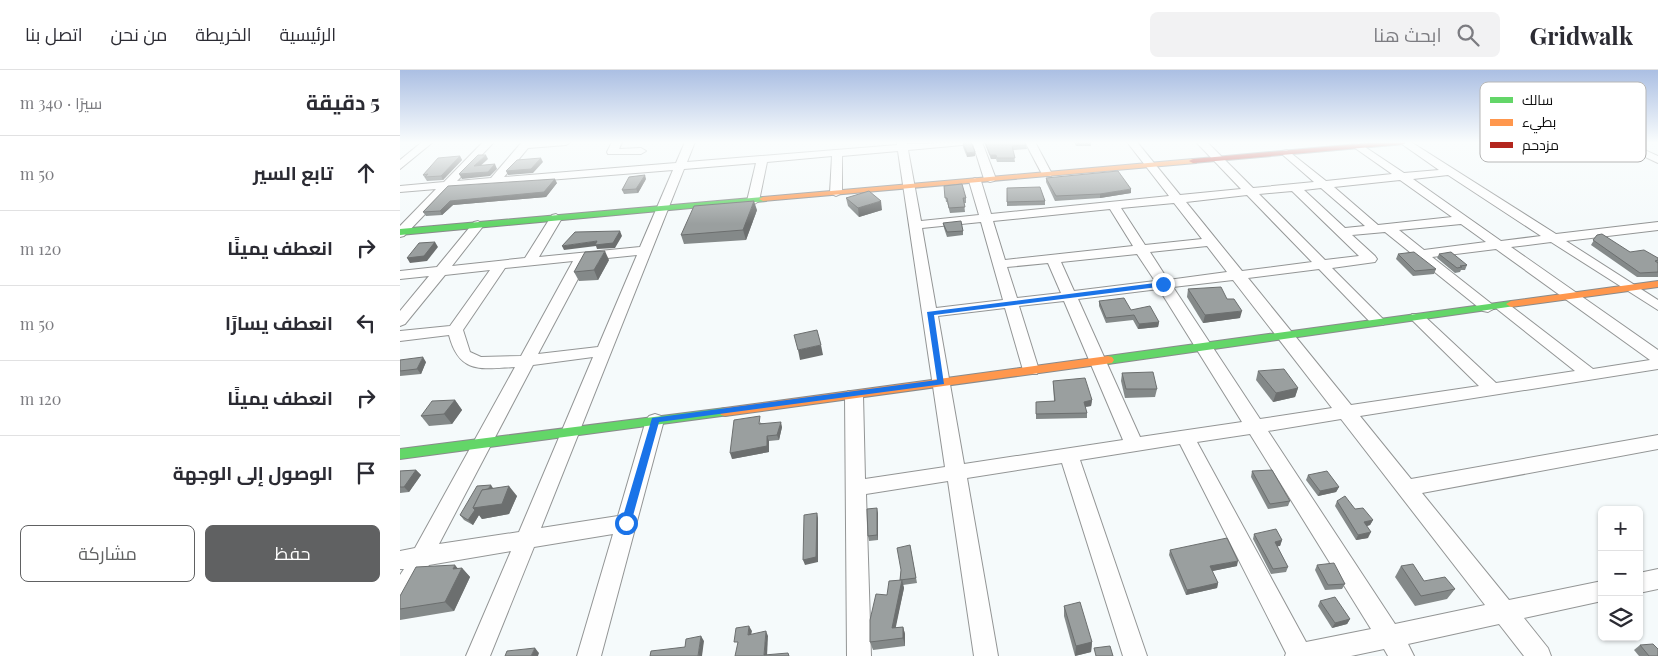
<!DOCTYPE html>
<html lang="ar">
<meta charset="utf-8">
<style>
body{margin:0;font-family:"Playfair Display",Cairo,serif;background:#f2f2f3;color:#2b2b33;direction:rtl}
.controls{position:absolute;right:15px;bottom:15px;display:grid;overflow:hidden;border-radius:8px;box-shadow:0 1px 4px #0004}
.controls button{width:45px;height:45px;display:grid;place-items:center;padding:0;border:0;border-bottom:1px solid #e1e1e2;background:#fff;color:#2b2b33;font:25px sans-serif}
.stop{position:absolute;width:15px;height:15px;margin:-11px;border:4px solid #1a73e8;border-radius:50%;background:#fff}
.stop.end{background:#1a73e8;border-color:#fff;box-shadow:0 1px 5px #0008}
.list{margin:0;padding:0;list-style:none}
h2{display:flex;justify-content:space-between;align-items:center;height:65px;margin:0;padding:0 20px;font-size:21px}
h2 small{font-size:16px;font-weight:400;color:#7c7c81}
.list li{display:grid;grid-template-columns:32px 1fr auto;gap:15px;align-items:center;box-sizing:border-box;height:75px;padding:0 20px;border-top:1px solid #e1e1e2}
.list b{display:block;font-size:19px;white-space:nowrap}
.list em{font-size:16px;font-style:normal;color:#7c7c81}
.actions{display:flex;gap:10px;padding:15px 20px}
.actions a{flex:1;padding:11px 0;border:1px solid #606162;border-radius:8px;text-align:center;font-size:18px;color:#606162}
.actions .main{background:#606162;color:#fff}
.icon{flex:none;width:28px;height:28px;fill:none;stroke:currentColor;stroke-width:2;stroke-linecap:round;stroke-linejoin:round}
.map{position:relative;flex:none;width:1258px;height:586px;overflow:hidden;direction:ltr}
header{display:flex;align-items:center;gap:30px;box-sizing:border-box;height:70px;padding:0 25px;background:#fff;border-bottom:1px solid #e1e1e2}
header strong{font-size:24px}
nav{display:flex;gap:28px;margin-inline-start:auto;font-size:18px}
.search{width:350px;height:45px;background:#f2f2f3;display:flex;align-items:center;gap:12px;box-sizing:border-box;padding:0 18px;border-radius:8px;color:#7c7c81;font-size:19px}
main{display:flex}
aside{flex:1;background:#fff}
.map>svg:first-child{display:block}
.lines{fill:none;stroke-linecap:round;stroke-linejoin:round}
.street-casing{stroke:#939595;stroke-width:2}
.fast-casing{stroke:#898b8c;stroke-width:2}
.slow-casing{stroke:#898b8c;stroke-width:2}
.jam-casing{stroke:#898b8c;stroke-width:2}
.street{fill:#fefefe;fill-rule:evenodd}
.fast{fill:#63d668;fill-rule:evenodd}
.slow{fill:#ff974d;fill-rule:evenodd}
.jam{fill:#b3261e;fill-rule:evenodd}
.wall{fill:#848989}
.shaded-wall{fill:#6c6f6f}
.building{fill:#9a9f9f;stroke:#6c6f6f}
.route{fill:#1a73e8}
.key{fill:#fff;stroke:#b7b7b7;stroke-width:1}
.key-label{font-size:14px;fill:#0f0f0f}
</style>
<header>
<strong>Gridwalk</strong>
<div class="search"><svg class="icon" aria-label="search" viewBox="0 0 24 24"><circle cx="10" cy="10" r="6"/><path d="M15 15l6 6"/></svg>ابحث هنا</div>
<nav><a>الرئيسية</a><a>الخريطة</a><a>من نحن</a><a>اتصل بنا</a></nav>
</header>
<main>
<div class="map">
<svg width="1258" height="586" viewBox="0 0 1258 586">
<rect width="100%" height="100%" fill="#f5fafb"/>
<g class="lines">
<defs>
<g id="street">
<path d="M22 72H33L0 99V90Z"/>
<path d="M83 72H94L57 111 91 108 122 72H171L166 75 128 78 104 107 276 93 285 72H295L287 92 497 75V72H507V74L582 72 596 109 594 111 590 112 584 109 573 74 508 80 521 151 579 145 569 111 575 108 581 111 591 144 769 126 727 72H737L780 125 841 119 796 72H807L853 118 914 112 883 85V81L887 80 926 111 992 104 955 78V74L959 73 1004 103 1039 100 999 72H1011L1156 164 1258 152V160L1166 171 1258 230V240L1151 172 1111 177 1258 280V299L960 346 1011 409 1258 365V379L1022 423 1109 530 1202 511V531L1124 548 1148 578 1151 586H1124L1099 554 1008 574 1014 586H988L984 579 951 586H885L886 583 780 374 680 390 747 586H723L662 393 567 408 598 586H574L548 411 466 424 471 586H447L445 325 448 321H460L463 325 465 409 545 397 498 81 442 86V123L436 126 430 123 432 86 367 92 359 131 353 135 347 131 356 93 284 99 141 458 218 446 246 350 249 346 255 344 261 346 264 350 201 586H177L213 464 134 477 90 586H66L111 481 29 495 8 534 0 537V505L4 499H0V481L15 478 115 297C81 299 59 304 49 265L0 271V261L50 256 90 200 45 205 5 254 0 256V241L29 206 0 209V201L37 197 74 152 78 151 84 155 52 196 125 188 152 145 156 144 162 148 139 187 240 177 273 100 50 118 4 166 0 167V156L36 119 0 122V116L44 112ZM1048 105 1141 166 1101 171 1013 109ZM1000 110 1052 147 978 155 934 117ZM921 118 965 156 945 158 904 120ZM892 121 959 186 925 190 859 124ZM847 125 912 192 842 201 786 132ZM774 133 802 169 745 175 721 138ZM710 139 733 176 605 190 593 151ZM581 152 603 230 536 238 522 158ZM1061 154 1086 172 1024 180 999 160ZM985 162 1083 241 1088 242 1095 238 1093 235 1032 187 1096 179 1250 290 1193 299 1107 233H1097L1095 236 1097 239 1175 301 1096 313 1022 244H1012L1010 247 1012 250 1079 316 951 335 848 208 919 199 973 255H983L986 252 932 198 975 192 977 189 975 186 952 165ZM807 176 827 202 768 210 750 182ZM737 184 755 211 674 221 661 192ZM237 185 198 277 138 284 188 190ZM173 191 121 286 81 287 70 282 63 260 105 198ZM648 193 661 223 617 228 607 197ZM833 210 932 338 860 349 773 217ZM759 219 842 352 740 367 678 229ZM664 231 723 370 564 394 538 246 605 238 623 300 625 304H637L639 300 619 236ZM193 287 119 462 39 474 133 295ZM941 349 1085 535 995 554 868 361ZM850 364 971 559 906 572 797 372Z"/>
<path d="M212 72H222L219 79 241 78 246 81 241 84H208L207 82Z"/>
<path d="M625 72H635L652 104 651 106H643Z"/>
<path d="M1214 72H1227L1258 86V93Z"/>
<path d="M1258 499V519L1239 523V503Z"/>
</g>
<g id="fast">
<path d="M363 127 367 129 366 131 0 165V159Z"/>
<path d="M1111 231 1115 232 1116 234 1115 236 708 294 702 290 708 286Z"/>
<path d="M325 338 329 339 331 342 329 345 0 389V379Z"/>
</g>
<g id="slow">
<path d="M793 89H796V93L363 131 359 129 363 127Z"/>
<path d="M1258 211V217L1111 237 1106 234 1111 231Z"/>
<path d="M708 286 712 287 714 290 712 293 325 346 321 345 319 342 321 339 325 338Z"/>
</g>
<path id="jam" d="M980 72H1007L1004 74 793 93 789 91 793 89Z"/>
</defs>
<use href="#street" class="street-casing"/>
<use href="#fast" class="fast-casing"/>
<use href="#slow" class="slow-casing"/>
<use href="#jam" class="jam-casing"/>
<use href="#street" class="street"/>
<use href="#fast" class="fast"/>
<use href="#slow" class="slow"/>
<use href="#jam" class="jam"/>
</g>
<g class="wall">
<path d="M584 72H625L626 75 627 79 613 80 615 92H597L596 89H591Z"/>
<path d="M674 72H691V76H676Z"/>
<path d="M563 73 575 86 567 87 563 77Z"/>
<path d="M60 86 62 90 43 110 27 111 23 105Z"/>
<path d="M646 108 731 123 700 128 655 131 646 112Z"/>
<path d="M246 109 238 123 224 124 222 120Z"/>
<path d="M157 113 146 127 53 135 42 145 26 146 23 142 48 116Z"/>
<path d="M544 116 566 128V133H564L565 142 550 143 547 132H546Z"/>
<path d="M607 118 645 131V135L607 136Z"/>
<path d="M446 128 482 140 459 147 448 136Z"/>
<path d="M357 140 346 170 284 174 281 165Z"/>
<path d="M543 153 563 161V165L547 167 544 158Z"/>
<path d="M1197 165 1230 182 1258 188V207H1237L1191 175Z"/>
<path d="M998 184 1036 199 1034 204 1013 206 996 189Z"/>
<path d="M1039 184 1067 195 1065 200H1061L1060 202 1055 203 1037 188Z"/>
<path d="M209 190 198 210 179 211 174 202Z"/>
<path d="M788 219 827 229 840 248 803 253 787 227Z"/>
<path d="M699 231 731 240 759 252 758 257 738 259 733 250 706 253 699 236Z"/>
<path d="M0 290 26 292 21 304 0 306Z"/>
<path d="M858 301 898 318 895 327 873 332 856 310Z"/>
<path d="M722 303 757 319 755 327 725 328 721 311Z"/>
<path d="M653 311 692 330 691 336 685 337 687 343V348L636 349V332L654 331Z"/>
<path d="M55 330 62 340 52 354 29 356 21 346Z"/>
<path d="M361 352V353L382 357 379 370 369 371V382L332 389Z"/>
<path d="M16 400 21 405 9 422 0 423V401Z"/>
<path d="M852 401 890 431 888 436 868 439 851 407Z"/>
<path d="M908 405 939 417 936 422 918 426 906 410Z"/>
<path d="M93 418 117 426 109 444 82 449 79 445 73 455 64 450 60 445Z"/>
<path d="M937 431 955 439 973 450 970 455 967 456 968 468 956 470 935 436Z"/>
<path d="M478 443V470L469 471 468 466Z"/>
<path d="M854 464 882 470 880 476H877L888 497 886 502 871 504 853 469Z"/>
<path d="M510 475 517 513 503 515 504 518 495 558 503 557 505 564V576L473 580 470 572 487 525 500 510 501 500Z"/>
<path d="M770 480 837 496 812 501 818 513 817 518 786 525 769 485Z"/>
<path d="M917 495 945 514 942 519 925 520 915 500Z"/>
<path d="M1001 496 1024 511 1055 519 1047 529 1015 536 995 507Z"/>
<path d="M62 498 70 507 54 541 0 550V526L58 499Z"/>
<path d="M920 531 950 549 947 554 932 558 918 536Z"/>
<path d="M664 536 692 572 691 582 675 586 664 546Z"/>
<path d="M1240 575 1258 586H1239L1234 580Z"/>
</g>
<g class="shaded-wall">
<path d="M575 82V86L567 87V83Z"/>
<path d="M86 85 88 89 76 100 74 96Z"/>
<path d="M590 85H596V89H591Z"/>
<path d="M60 86 62 90 43 110 41 106Z"/>
<path d="M141 88 143 92 133 103 108 105 106 101Z"/>
<path d="M95 94 97 99 90 106 62 109 59 104Z"/>
<path d="M245 105 246 109 238 123 236 119Z"/>
<path d="M155 109 157 113 146 127 53 135 42 145 40 141 50 131Z"/>
<path d="M731 119V123L700 128V124Z"/>
<path d="M354 131 357 140 346 170 343 160Z"/>
<path d="M481 131 482 140 459 147 458 138Z"/>
<path d="M220 161 222 166 215 178 197 179 196 176 164 180 162 176 197 171Z"/>
<path d="M35 172 38 177 27 191 10 193 7 188Z"/>
<path d="M205 181 209 190 198 210 194 200Z"/>
<path d="M842 241 840 248 803 253 805 245Z"/>
<path d="M759 252 758 257 738 259 739 254Z"/>
<path d="M421 275 423 285 400 290 398 280Z"/>
<path d="M23 287 26 292 21 304 17 299Z"/>
<path d="M898 318 895 327 873 332 876 323Z"/>
<path d="M55 330 62 340 52 354 44 344Z"/>
<path d="M692 330 691 336 684 337V332Z"/>
<path d="M381 352 382 357 379 370 377 365Z"/>
<path d="M367 366 369 371V382L332 389 330 383Z"/>
<path d="M16 400 21 405 9 422 4 417Z"/>
<path d="M91 415 95 421 109 416 117 426 109 444 82 449 79 445 73 455 68 450 73 438Z"/>
<path d="M939 417 936 422 918 426 920 421Z"/>
<path d="M477 438 478 443V470L477 465Z"/>
<path d="M417 443 418 448V492L405 495 403 490Z"/>
<path d="M973 450 970 455 961 458 964 452Z"/>
<path d="M971 462 968 468 956 470 958 465Z"/>
<path d="M882 470 880 476 873 477 875 472Z"/>
<path d="M838 491 837 496 808 502 810 496Z"/>
<path d="M55 495 60 501 62 498 70 507 54 541 45 532 53 499Z"/>
<path d="M502 510 504 518 494 566 492 558Z"/>
<path d="M818 513 817 518 786 525 787 520Z"/>
<path d="M950 549 947 554 932 558 935 553Z"/>
<path d="M349 556 352 561 350 570 348 565Z"/>
<path d="M503 557 505 564V576L503 568Z"/>
<path d="M366 561 368 566 367 586 364 585Z"/>
<path d="M301 566 304 571 302 586H298Z"/>
<path d="M692 572 691 582 675 586 676 576Z"/>
<path d="M135 578 139 583 138 586H131Z"/>
</g>
<g class="building">
<path d="M571 72 575 82 567 83 563 73Z"/>
<path d="M585 72H625L626 75 612 76 615 88H597L596 85H590Z"/>
<path d="M78 85H86L74 96 95 94 88 102 59 104Z"/>
<path d="M60 86 41 106 25 107 28 104 23 105 38 88Z"/>
<path d="M141 88 131 99 106 101 117 90Z"/>
<path d="M718 101 731 119 700 124 656 126 646 108Z"/>
<path d="M245 105 236 119 222 120 229 107Z"/>
<path d="M155 109 144 122 50 131 40 141 23 142 48 116Z"/>
<path d="M562 114 566 128H563L565 137 549 138 547 128H545L544 116Z"/>
<path d="M640 117 645 131 607 132V118Z"/>
<path d="M469 121 481 131 458 138 446 128Z"/>
<path d="M354 131 343 160 281 165 294 136Z"/>
<path d="M561 151 563 161 547 162 543 153Z"/>
<path d="M220 161 213 173 195 175 197 171 162 176 175 162Z"/>
<path d="M1202 164 1230 182 1244 180 1258 188V190L1255 191 1258 193V202L1240 203 1193 170 1197 165Z"/>
<path d="M35 172 24 186 7 188 19 173Z"/>
<path d="M205 181 194 200 174 202 185 182Z"/>
<path d="M1014 182 1036 199 1015 201 998 184Z"/>
<path d="M1051 182 1067 195 1060 196 1062 197 1057 198 1039 184Z"/>
<path d="M821 217 827 229H834L842 241 805 245 788 219Z"/>
<path d="M724 228 731 240 750 236 759 252 739 254 734 245 706 248 699 231Z"/>
<path d="M417 260 421 275 398 280 394 265Z"/>
<path d="M23 287 17 299 0 301V290Z"/>
<path d="M884 299 898 318 876 323 858 301Z"/>
<path d="M753 302 757 319H726L722 303Z"/>
<path d="M685 308 692 330 684 332 687 343 636 344V332L655 331 653 311Z"/>
<path d="M55 330 44 344 21 346 32 331Z"/>
<path d="M360 346 359 354 381 352 377 365 367 366V376L330 383 334 350Z"/>
<path d="M16 400 4 417H0V401Z"/>
<path d="M872 400 890 431 870 434 852 401Z"/>
<path d="M927 401 939 417 920 421 908 405Z"/>
<path d="M91 415 88 419 82 420 73 438 75 440 68 450 60 445 77 416Z"/>
<path d="M109 416 102 434 73 438 82 420Z"/>
<path d="M945 426 955 439 963 438 973 450 964 452 971 462 958 465 937 431Z"/>
<path d="M477 438V465L468 466 467 439Z"/>
<path d="M417 443 416 487 403 490 404 445Z"/>
<path d="M876 459 882 470 875 472 888 497 873 499 854 464Z"/>
<path d="M827 468 838 491 810 496 818 513 787 520 770 480Z"/>
<path d="M510 475 516 508 500 510 501 500 497 478Z"/>
<path d="M934 493 945 514 928 515 917 495Z"/>
<path d="M1013 494 1024 511 1045 507 1055 519 1021 526 1001 496Z"/>
<path d="M55 495 53 499 62 498 45 532 0 539V526L16 497Z"/>
<path d="M502 510 492 558 503 557V568L470 572V550L476 524 487 525 489 511Z"/>
<path d="M935 527 950 549 935 553 920 531Z"/>
<path d="M680 532 692 572 676 576 664 536Z"/>
<path d="M349 556 348 565 366 561 364 585 388 583 389 586H335L338 572H334L336 558Z"/>
<path d="M301 566 298 586H250L251 581 285 577 286 569Z"/>
<path d="M1253 574 1258 579V586H1249L1240 575Z"/>
<path d="M710 576 713 586H696L694 578Z"/>
<path d="M135 578 131 586H105L107 581Z"/>
</g>
<linearGradient id="sky" x2="0" y2="1"><stop stop-color="#abbfe3"/><stop offset="0.47" stop-color="#fafdfd"/><stop offset="1" stop-color="#fafdfd" stop-opacity="0"/></linearGradient>
<rect width="1258" height="154" fill="url(#sky)"/>
<path class="route" d="M763 212 766 216 534 245 544 314 259 352 231 453 226 458 221 453 252 348 537 310 527 242Z"/>
<rect x="1080" y="12" width="166" height="80" rx="8" class="key"/>
<rect x="1090" y="27" width="23" height="6" fill="#63d668"/>
<rect x="1090" y="49" width="23" height="7" fill="#ff974d"/>
<rect x="1090" y="72" width="23" height="6" fill="#b3261e"/>
<g class="key-label">
<text x="1122" y="35">سالك</text>
<text x="1122" y="57">بطيء</text>
<text x="1122" y="80">مزدحم</text>
</g>
</svg>
<div class="controls">
<button>+</button>
<button>−</button>
<button><svg class="icon" aria-label="layers" viewBox="0 0 24 24"><path d="M12 4l9 5-9 5-9-5zM3 14l9 5 9-5"/></svg></button>
</div>
<div class="stop" style="left:226px;top:453px"></div>
<div class="stop end" style="left:763px;top:214px"></div>
</div>
<aside>
<h2>5 دقيقة<small>سيرًا · 340 m</small></h2>
<ul class="list">
<li><svg class="icon" aria-label="ahead" viewBox="0 0 24 24"><path d="M12 20V5M6 11l6-6 6 6"/></svg><div><b>تابع السير</b></div><em>50 m</em></li>
<li><svg class="icon" aria-label="right" viewBox="0 0 24 24"><path d="M7 20v-9h11M14 6l5 5-5 5"/></svg><div><b>انعطف يمينًا</b></div><em>120 m</em></li>
<li><svg class="icon" aria-label="left" viewBox="0 0 24 24"><path d="M17 20v-9H6M10 6l-5 5 5 5"/></svg><div><b>انعطف يسارًا</b></div><em>50 m</em></li>
<li><svg class="icon" aria-label="right" viewBox="0 0 24 24"><path d="M7 20v-9h11M14 6l5 5-5 5"/></svg><div><b>انعطف يمينًا</b></div><em>120 m</em></li>
<li><svg class="icon" aria-label="arrive" viewBox="0 0 24 24"><path d="M6 21V4h12l-3 4 3 4H6"/></svg><div><b>الوصول إلى الوجهة</b></div></li>
</ul>
<div class="actions"><a class="main">حفظ</a><a>مشاركة</a></div>
</aside>
</main>
